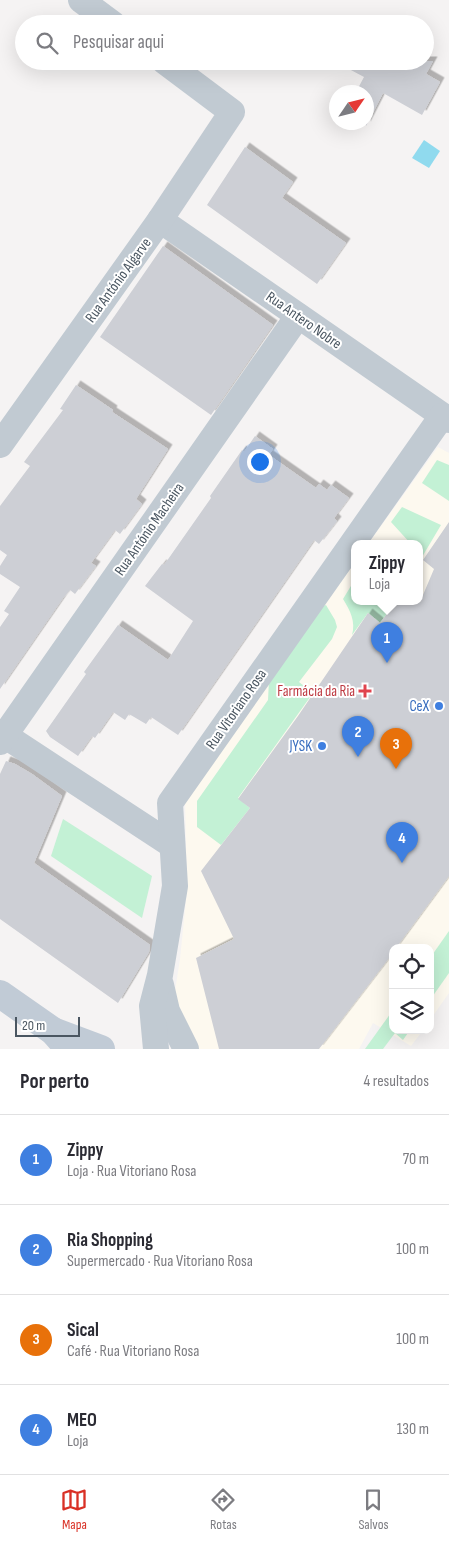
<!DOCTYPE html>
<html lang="pt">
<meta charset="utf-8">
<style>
body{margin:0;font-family:"Sofia Sans Condensed",sans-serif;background:#f7f7f7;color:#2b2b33}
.controls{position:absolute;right:15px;bottom:15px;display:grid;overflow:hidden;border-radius:10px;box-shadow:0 5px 20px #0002}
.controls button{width:45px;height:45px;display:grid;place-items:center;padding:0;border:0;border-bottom:1px solid #e1e1e2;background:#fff;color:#2b2b33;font:25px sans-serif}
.compass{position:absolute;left:329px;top:85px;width:45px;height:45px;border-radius:50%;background:#fff;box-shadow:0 5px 20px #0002;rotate:55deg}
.scale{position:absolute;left:15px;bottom:12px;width:65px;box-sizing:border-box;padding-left:5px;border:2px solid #4a5661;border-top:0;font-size:14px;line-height:18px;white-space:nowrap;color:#4a5661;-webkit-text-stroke:4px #fff;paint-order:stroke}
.you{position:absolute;left:259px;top:461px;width:18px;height:18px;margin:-12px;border:4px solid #fff;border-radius:50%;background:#1a73e8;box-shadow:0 0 0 8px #1a73e833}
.badge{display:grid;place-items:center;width:32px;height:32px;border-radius:50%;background:#d93025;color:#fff;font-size:16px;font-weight:700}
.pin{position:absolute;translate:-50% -41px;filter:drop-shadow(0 1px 2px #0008)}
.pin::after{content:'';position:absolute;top:26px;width:18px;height:15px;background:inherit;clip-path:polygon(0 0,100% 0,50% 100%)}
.popup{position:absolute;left:351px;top:540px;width:72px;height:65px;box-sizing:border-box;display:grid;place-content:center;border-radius:10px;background:#fff;filter:drop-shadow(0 1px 4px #0005);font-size:16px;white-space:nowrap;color:#7c7c81}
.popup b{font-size:19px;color:#2b2b33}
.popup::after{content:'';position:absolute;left:50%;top:100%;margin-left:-10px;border:10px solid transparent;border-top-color:#fff}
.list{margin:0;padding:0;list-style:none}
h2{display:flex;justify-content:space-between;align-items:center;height:65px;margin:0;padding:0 20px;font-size:21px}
h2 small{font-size:16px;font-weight:400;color:#7c7c81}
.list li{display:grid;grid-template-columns:32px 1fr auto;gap:15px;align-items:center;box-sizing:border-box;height:90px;padding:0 20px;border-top:1px solid #e1e1e2}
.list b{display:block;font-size:19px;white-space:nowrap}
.list p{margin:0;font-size:16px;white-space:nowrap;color:#7c7c81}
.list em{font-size:16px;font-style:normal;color:#7c7c81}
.icon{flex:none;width:28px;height:28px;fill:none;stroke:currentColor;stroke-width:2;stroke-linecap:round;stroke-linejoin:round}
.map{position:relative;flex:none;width:449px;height:1049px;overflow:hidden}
.search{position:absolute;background:#fff;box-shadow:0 5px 20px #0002;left:15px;right:15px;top:15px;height:55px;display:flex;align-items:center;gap:12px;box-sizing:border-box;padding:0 18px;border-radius:28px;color:#7c7c81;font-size:19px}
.sheet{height:425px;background:#fff}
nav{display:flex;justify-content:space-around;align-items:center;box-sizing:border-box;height:70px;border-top:1px solid #e1e1e2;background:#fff;font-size:14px;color:#7c7c81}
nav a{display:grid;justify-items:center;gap:2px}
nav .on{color:#d93025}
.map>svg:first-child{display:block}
.commercial{fill:#fdf9ef}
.green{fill:#c3f1d5}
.water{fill:#90daee}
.building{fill:#cdcfd5;filter:url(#shadow)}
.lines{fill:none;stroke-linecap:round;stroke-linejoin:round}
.street{stroke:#c1cad2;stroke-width:26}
.secondary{stroke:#c1cbd6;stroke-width:28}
.health-dot{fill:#e0444e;stroke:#fff;stroke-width:2}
.shop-dot{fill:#3f7fe0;stroke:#fff;stroke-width:2}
.labels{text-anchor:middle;stroke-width:4;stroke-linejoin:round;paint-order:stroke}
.street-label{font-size:15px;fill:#4a5661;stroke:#fff}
.health-label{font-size:15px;fill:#be3a42;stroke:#fff;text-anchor:end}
.shop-label{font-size:15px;fill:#366cbe;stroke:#fff;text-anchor:end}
</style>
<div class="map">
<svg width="449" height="1049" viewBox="0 0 449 1049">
<defs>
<filter id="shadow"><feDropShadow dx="4.5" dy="-4.5" stdDeviation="0" flood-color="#0004"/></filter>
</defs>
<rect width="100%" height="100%" fill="#f5f3f3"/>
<path class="commercial" d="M438 447 449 453V993L430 1020V948H393V1030H423L411 1046 373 1023 359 1049H190L173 1004 180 959 187 890 185 800 241 719 354 564V602H420V544H368Z"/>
<g class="green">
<path d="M437 460 449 465V501L422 483Z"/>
<path d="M402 507 441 525 422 557 420 554V544H411L391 522Z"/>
<path d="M354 581V602H396L380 623 368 613 352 635C356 622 350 610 343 599Z"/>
<path d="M326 605 335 620 337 627 332 639 299 682 313 693 238 798 250 808 221 845 197 827V801L268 700 269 680 319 608Z"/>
<path d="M63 819 152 876 142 918 51 856Z"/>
<path d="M449 931V973L430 1000V958Z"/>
<path d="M393 1010V1030H410L403 1040 395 1033 383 1049H365Z"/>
</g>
<path class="water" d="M424 140 440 151 429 168 412 158Z"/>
<g class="building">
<path d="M334 61H433L426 74 440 82 422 115 383 93 366 126V92H356L364 77Z"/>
<path d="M245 147 293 182 282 198 346 243 317 284 207 205Z"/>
<path d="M163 246 273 325 211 415 100 337Z"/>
<path d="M76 385 113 410 112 412 168 449 136 499 142 504 120 534 115 530 91 563 96 566 75 594 70 590 63 598 0 689V627L9 614 4 611 20 587 0 574V566L7 555 0 550V506L30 466 24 462 63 410 60 409Z"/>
<path d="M255 436 273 449 269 455 316 488 319 484 327 490 331 485 349 498 334 518 337 521 319 544 314 540 178 735 151 717 146 724 129 714 125 720 113 712 95 738 92 736 78 756 50 737 46 731 86 674 84 672 118 625 168 660 193 621 145 586 162 564 164 565 211 498 210 496 242 450 244 452Z"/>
<path d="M449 522V876L396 948H393V953L319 1049H219L196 958 234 939 201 871 250 808 238 799 298 716 368 613 380 623 396 602H420L434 569 423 560Z"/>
<path d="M6 761 15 764 32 774 62 796 34 863 150 945 149 952 118 1003 0 919V774Z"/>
</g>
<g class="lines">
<g class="street">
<path d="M81 0 113 24"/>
<path d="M160 220 449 420"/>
<path d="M0 445 160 220 232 112 164 61"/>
<path d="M4 735 172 845"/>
<path d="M0 742 298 316"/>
<path d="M161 985 167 1011 186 1049"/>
<path d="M156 1049 152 1006 160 975 175 886 170 803 442 416"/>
</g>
<g class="secondary">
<path d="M0 994 53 1031 69 1049"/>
<path d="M53 1031 101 1049"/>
</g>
</g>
<path class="health-dot" d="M362.5 683.5h5v5h5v5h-5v5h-5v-5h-5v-5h5z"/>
<g class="shop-dot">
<circle cx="439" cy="706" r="5"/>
<circle cx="322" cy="746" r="5"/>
</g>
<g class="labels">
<g class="street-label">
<text transform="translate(118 280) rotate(-54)" y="5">Rua António Algarve</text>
<text transform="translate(304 320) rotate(35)" y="5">Rua Antero Nobre</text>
<text transform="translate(149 529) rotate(-55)" y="5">Rua António Macheira</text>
<text transform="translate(236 709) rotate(-55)" y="5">Rua Vitoriano Rosa</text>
</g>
<g class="health-label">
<text x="355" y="696">Farmácia da Ria</text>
</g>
<g class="shop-label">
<text x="429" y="711">CeX</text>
<text x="312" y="751">JYSK</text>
</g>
</g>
</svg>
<div class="controls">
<button><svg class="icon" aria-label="locate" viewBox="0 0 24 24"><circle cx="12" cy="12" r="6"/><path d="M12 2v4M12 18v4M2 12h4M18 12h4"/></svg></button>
<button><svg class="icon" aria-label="layers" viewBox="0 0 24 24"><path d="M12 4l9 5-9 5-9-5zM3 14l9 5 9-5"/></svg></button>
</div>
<svg class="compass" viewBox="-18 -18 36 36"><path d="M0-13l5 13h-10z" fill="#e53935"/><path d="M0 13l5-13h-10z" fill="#7c7c81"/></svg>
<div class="scale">20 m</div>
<div class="you"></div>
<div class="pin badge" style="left:387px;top:663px;background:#3f7fe0">1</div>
<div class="popup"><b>Zippy</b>Loja</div>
<div class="pin badge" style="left:358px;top:757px;background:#3f7fe0">2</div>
<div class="pin badge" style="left:396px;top:769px;background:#e8710a">3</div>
<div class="pin badge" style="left:402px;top:863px;background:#3f7fe0">4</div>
<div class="search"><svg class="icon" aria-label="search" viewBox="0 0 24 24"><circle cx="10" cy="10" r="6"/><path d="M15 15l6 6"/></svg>Pesquisar aqui</div>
</div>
<section class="sheet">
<h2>Por perto<small>4 resultados</small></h2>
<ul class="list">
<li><span class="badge" style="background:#3f7fe0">1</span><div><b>Zippy</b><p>Loja · Rua Vitoriano Rosa</p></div><em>70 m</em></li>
<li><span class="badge" style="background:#3f7fe0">2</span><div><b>Ria Shopping</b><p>Supermercado · Rua Vitoriano Rosa</p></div><em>100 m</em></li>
<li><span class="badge" style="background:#e8710a">3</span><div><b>Sical</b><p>Café · Rua Vitoriano Rosa</p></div><em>100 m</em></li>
<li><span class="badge" style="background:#3f7fe0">4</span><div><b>MEO</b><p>Loja</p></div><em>130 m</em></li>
</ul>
</section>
<nav>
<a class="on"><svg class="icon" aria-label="map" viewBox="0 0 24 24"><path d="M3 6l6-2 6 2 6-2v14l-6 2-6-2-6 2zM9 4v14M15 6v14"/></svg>Mapa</a>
<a><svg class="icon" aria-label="directions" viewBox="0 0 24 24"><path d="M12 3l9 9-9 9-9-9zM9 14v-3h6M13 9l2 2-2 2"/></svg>Rotas</a>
<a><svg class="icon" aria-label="saved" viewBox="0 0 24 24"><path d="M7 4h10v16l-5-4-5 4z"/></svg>Salvos</a>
</nav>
